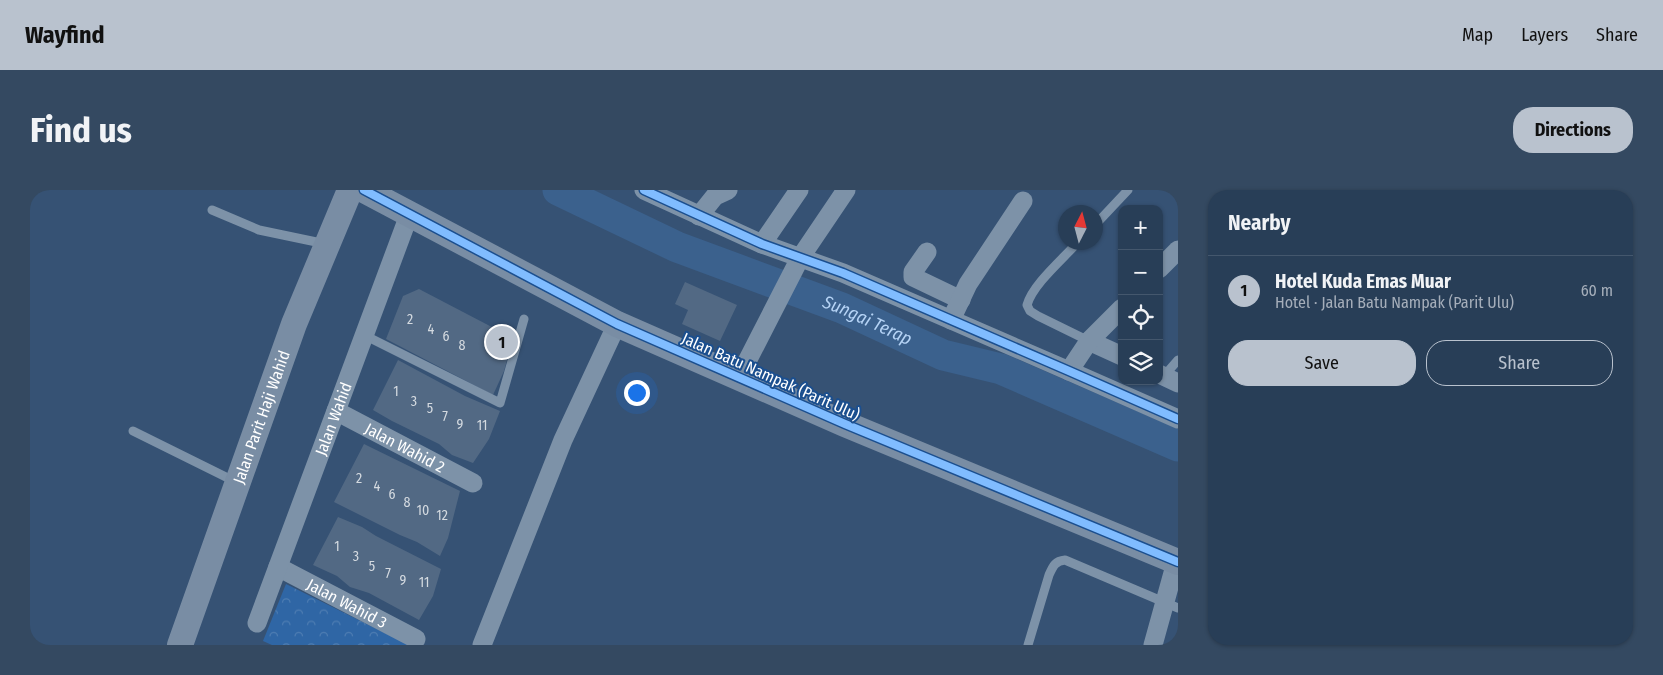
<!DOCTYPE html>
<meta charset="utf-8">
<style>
body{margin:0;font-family:"Fira Sans Condensed",sans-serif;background:#344961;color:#f1f3f6}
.controls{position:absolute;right:15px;top:15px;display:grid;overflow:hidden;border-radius:10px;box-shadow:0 1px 4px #0004}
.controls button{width:45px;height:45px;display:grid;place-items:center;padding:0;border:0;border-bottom:1px solid #44576d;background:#283e57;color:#f1f3f6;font:25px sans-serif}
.compass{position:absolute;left:1028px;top:15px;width:45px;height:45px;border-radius:50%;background:#283e57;box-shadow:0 1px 4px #0004;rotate:6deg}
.you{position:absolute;left:606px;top:202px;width:18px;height:18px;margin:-12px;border:4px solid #fff;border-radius:50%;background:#1a73e8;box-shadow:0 0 0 8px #1a73e833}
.badge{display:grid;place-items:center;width:32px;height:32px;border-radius:50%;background:#b9c2ce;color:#111;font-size:16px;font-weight:700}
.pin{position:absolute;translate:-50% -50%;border:2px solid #fff;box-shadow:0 1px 5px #0006}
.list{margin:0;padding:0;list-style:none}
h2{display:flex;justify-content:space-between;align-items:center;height:65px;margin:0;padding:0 20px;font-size:21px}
h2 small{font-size:16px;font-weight:400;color:#a5aeba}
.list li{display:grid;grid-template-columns:32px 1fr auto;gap:15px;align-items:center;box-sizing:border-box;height:70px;padding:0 20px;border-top:1px solid #44576d}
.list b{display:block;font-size:19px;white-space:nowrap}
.list p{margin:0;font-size:16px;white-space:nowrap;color:#a5aeba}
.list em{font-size:16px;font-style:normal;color:#a5aeba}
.actions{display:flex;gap:10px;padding:15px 20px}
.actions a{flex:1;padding:11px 0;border:1px solid #b9c2ce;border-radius:20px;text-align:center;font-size:18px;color:#b9c2ce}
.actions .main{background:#b9c2ce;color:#111}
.icon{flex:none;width:28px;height:28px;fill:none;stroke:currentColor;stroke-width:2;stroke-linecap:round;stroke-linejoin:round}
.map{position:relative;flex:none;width:1148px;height:455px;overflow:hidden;border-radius:20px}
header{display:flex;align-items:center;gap:30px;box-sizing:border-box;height:70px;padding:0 25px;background:#b9c2ce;color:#111}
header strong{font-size:24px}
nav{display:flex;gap:28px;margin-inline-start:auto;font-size:18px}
.intro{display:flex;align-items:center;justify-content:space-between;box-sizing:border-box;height:120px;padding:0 30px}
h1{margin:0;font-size:35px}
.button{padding:12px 22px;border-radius:20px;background:#b9c2ce;color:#111;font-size:18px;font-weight:700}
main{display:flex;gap:30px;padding:0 30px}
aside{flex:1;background:#283e57;border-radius:20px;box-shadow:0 1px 4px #0004}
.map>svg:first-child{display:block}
.park{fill:url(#park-crowns)}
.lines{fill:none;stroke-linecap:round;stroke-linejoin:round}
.river{stroke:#3b618d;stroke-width:31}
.building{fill:#526984}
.lane{stroke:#7d92a8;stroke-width:9}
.street{stroke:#7d92a8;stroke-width:19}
.secondary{stroke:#798da4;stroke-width:26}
.cycleway-casing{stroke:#1b4f8f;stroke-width:11}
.cycleway{stroke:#80bcff;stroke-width:8}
.labels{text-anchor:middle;stroke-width:4;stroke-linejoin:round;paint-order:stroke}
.number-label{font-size:14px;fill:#d4dae0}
.street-label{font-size:16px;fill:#fff;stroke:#1b4f8f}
.water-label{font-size:18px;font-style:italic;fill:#b5d3f5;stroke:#1b4f8f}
</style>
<header>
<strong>Wayfind</strong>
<nav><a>Map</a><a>Layers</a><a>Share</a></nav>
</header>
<div class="intro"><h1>Find us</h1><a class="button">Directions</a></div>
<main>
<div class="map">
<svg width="1148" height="455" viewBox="0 0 1148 455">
<defs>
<pattern id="park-crowns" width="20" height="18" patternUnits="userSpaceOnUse" patternTransform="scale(1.25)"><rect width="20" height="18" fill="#2f66a5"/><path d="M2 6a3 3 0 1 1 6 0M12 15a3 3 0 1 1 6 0" fill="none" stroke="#4e7db2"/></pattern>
</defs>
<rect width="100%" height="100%" fill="#365274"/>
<path class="park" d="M256 394 379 455H242L233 451Z"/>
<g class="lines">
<path class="river" id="s1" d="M528 0 647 57 812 118 913 165 971 179 1148 256"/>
</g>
<g class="building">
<path d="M655 92 707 115 690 151 652 134 658 120 645 114Z"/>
<path d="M389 99 483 148 474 181 463 205 356 149 373 106Z"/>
<path d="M368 170 435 206 470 221 459 249 443 273 422 265 409 254 362 231 343 220Z"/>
<path d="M334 254 430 301 418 348 410 366 387 352 370 345 304 312Z"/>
<path d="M308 327 332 337 346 346 411 379 403 406 389 430 339 403 320 397 307 386 283 375Z"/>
</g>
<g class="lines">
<g class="lane">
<path d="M182 20 229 40 296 54"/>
<path d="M1066 34 1098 0"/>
<path d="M1048 52C1033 69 1003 94 997 115L1000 121 1008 126 1059 151"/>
<path d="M334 145 470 213 494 129"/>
<path d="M1134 186 1148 170"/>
<path d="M103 241 206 292"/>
<path d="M998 455 1019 385C1023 376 1025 371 1035 370L1148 418"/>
</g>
<g class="street">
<path d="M614 0 732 54 813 83 1039 181 1148 229"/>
<path d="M669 26 685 6 698 0"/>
<path d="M732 54 769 0"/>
<path d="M897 62 883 82V87L931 110"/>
<path d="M1129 79 1148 60"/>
<path d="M921 130 938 94 993 11"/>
<path d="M1059 151 1092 166"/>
<path d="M1039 181 1059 151 1092 118"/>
<path d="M1129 184 1148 193"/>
<path d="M709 187 770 68 816 0"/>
<path id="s2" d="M306 221 443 293"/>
<path id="s3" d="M248 377 386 449"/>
<path id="s4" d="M227 433 379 25"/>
<path d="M452 455 533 250 587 134"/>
<path d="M1123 455 1146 372"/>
</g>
<g class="secondary">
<path d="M334 0 587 134 815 234 1148 372"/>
<path id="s5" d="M150 455 264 134 320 0"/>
</g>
<defs>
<g id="cycleway">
<path d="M334 0 587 134 815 234 1148 372"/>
<path d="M614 0 732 54 813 83 1039 181 1148 229"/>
</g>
</defs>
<use href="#cycleway" class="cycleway-casing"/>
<use href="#cycleway" class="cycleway"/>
</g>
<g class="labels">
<g class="number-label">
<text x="380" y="134">2</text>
<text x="401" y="144">4</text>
<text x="416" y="151">6</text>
<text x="432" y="160">8</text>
<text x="366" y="206">1</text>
<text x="384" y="216">3</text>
<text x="400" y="223">5</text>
<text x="415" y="231">7</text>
<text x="430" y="239">9</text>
<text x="452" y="240">11</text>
<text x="329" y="293">2</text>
<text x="347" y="301">4</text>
<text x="362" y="309">6</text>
<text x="377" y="317">8</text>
<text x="393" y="325">10</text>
<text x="412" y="330">12</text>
<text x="307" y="361">1</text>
<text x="326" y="371">3</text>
<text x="342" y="381">5</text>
<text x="358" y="388">7</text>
<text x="373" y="395">9</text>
<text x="394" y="397">11</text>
</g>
<g class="street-label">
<text transform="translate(741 186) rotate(24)" y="6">Jalan Batu Nampak (Parit Ulu)</text>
<text dy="6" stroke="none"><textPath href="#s5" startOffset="242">Jalan Parit Haji Wahid</textPath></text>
<text dy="6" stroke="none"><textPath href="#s4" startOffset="218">Jalan Wahid</textPath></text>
<text dy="6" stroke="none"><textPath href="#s2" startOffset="78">Jalan Wahid 2</textPath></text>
<text dy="6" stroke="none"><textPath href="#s3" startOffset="78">Jalan Wahid 3</textPath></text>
</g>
<g class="water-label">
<text dy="6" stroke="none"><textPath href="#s1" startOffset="336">Sungai Terap</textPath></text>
</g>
</g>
</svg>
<div class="controls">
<button>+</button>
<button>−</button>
<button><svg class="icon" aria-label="locate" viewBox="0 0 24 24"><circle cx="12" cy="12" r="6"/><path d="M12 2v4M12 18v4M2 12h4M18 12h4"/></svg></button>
<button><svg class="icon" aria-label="layers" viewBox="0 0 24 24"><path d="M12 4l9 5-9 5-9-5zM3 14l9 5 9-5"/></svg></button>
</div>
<svg class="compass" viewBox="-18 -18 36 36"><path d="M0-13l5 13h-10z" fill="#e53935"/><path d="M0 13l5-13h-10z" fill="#a5aeba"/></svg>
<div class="you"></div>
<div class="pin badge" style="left:472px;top:152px">1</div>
</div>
<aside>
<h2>Nearby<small></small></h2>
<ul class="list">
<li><span class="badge">1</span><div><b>Hotel Kuda Emas Muar</b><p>Hotel · Jalan Batu Nampak (Parit Ulu)</p></div><em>60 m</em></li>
</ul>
<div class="actions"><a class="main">Save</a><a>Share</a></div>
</aside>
</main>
